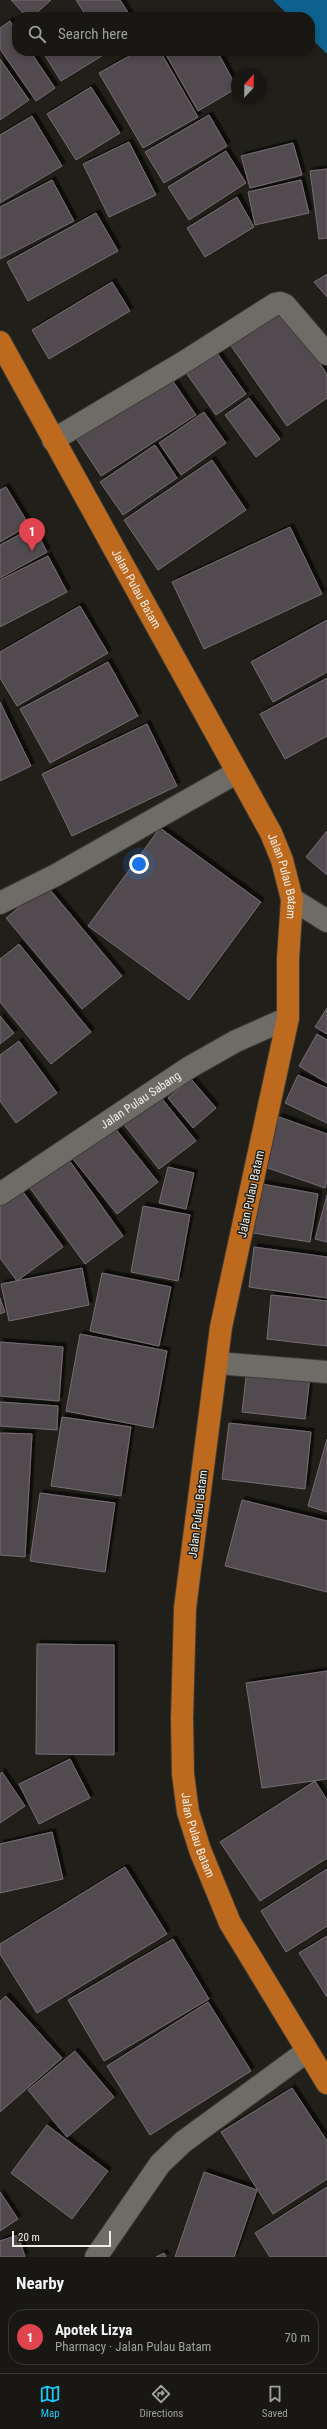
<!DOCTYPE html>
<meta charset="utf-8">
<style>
body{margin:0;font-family:"Roboto Condensed",sans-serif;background:#21201c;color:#f1f3f6}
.compass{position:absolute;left:231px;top:68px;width:36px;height:36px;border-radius:50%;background:#181713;box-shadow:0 2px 6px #0003;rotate:22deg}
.scale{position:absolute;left:12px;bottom:10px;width:99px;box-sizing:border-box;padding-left:4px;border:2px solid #efeeea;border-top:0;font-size:11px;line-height:14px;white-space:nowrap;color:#efeeea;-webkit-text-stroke:3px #201f19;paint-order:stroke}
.you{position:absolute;left:139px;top:864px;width:14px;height:14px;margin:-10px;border:3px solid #fff;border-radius:50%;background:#1a73e8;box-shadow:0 0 0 6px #1a73e833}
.badge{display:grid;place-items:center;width:26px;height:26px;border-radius:50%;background:#1bcafc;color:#fff;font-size:13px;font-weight:700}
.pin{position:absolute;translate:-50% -33px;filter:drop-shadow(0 1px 2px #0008)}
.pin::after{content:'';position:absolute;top:21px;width:14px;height:12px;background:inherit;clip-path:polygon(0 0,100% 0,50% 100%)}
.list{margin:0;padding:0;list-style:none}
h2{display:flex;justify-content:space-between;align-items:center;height:52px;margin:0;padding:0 16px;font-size:17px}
h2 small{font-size:13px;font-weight:400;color:#9f9fa0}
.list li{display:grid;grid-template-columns:26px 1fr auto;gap:12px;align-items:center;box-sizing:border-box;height:56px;margin:0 8px 8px;padding:0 8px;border:1px solid #363633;border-radius:16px}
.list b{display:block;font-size:15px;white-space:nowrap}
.list p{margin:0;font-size:13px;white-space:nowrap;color:#9f9fa0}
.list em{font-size:13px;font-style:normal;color:#9f9fa0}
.icon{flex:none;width:22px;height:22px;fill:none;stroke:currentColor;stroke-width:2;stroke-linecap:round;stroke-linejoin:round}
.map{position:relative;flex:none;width:327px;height:2257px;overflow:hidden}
.search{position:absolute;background:#181713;box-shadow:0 2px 6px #0003;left:12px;right:12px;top:12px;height:44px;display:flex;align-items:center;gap:10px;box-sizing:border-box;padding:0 14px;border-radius:16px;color:#9f9fa0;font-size:15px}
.sheet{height:116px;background:#181713}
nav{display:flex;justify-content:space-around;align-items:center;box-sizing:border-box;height:56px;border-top:1px solid #363633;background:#181713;font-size:11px;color:#9f9fa0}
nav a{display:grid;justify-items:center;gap:2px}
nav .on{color:#1bcafc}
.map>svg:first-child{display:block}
.water{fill:#0e628e}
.building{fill:#514b4f;stroke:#746e72;filter:url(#shadow)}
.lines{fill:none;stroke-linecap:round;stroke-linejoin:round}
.minor-casing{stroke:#3c3b37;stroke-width:24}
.highway-casing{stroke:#3c3b37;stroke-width:24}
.minor{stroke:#6e6c66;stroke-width:22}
.highway{stroke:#bd6a1e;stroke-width:22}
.labels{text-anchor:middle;stroke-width:3;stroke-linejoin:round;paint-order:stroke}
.street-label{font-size:12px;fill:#efeeea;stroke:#201f19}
</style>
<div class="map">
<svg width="327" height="2257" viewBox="0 0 327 2257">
<defs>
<filter id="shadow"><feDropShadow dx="3.5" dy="-3.5" stdDeviation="0" flood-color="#0009"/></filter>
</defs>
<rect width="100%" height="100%" fill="#201f19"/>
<path class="water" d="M273 0H327V54L310 37V17H290Z"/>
<g class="building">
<path d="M11 0H51L32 17H27Z"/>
<path d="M76 0H120L131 17H87Z"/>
<path d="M10 21 17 32V51H30L55 88 36 101 0 49V28Z"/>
<path d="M42 51H103L105 54 61 81Z"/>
<path d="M138 51H160L198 117 143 148 99 73Z"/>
<path d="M164 51H217L237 88 198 111Z"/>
<path d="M0 59 29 100 0 120Z"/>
<path d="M91 87 120 133 76 160 47 114Z"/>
<path d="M209 115 227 146 164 183 145 152Z"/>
<path d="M32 116 62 166 0 203V135Z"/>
<path d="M129 142 156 195 109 217 83 164Z"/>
<path d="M293 143 302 175 250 188 241 156Z"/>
<path d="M226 151 246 183 189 220 168 187Z"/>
<path d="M327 169V238L319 239 310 171Z"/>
<path d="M52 180 74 221 0 259V207Z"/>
<path d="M301 180 309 213 255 225 248 192Z"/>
<path d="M237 197 254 227 205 257 187 228Z"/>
<path d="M96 213 118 251 28 301 7 262Z"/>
<path d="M327 274V297L314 282Z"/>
<path d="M112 282 130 311 49 359 32 330Z"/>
<path d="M281 308 327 374V398L287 426 229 343Z"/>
<path d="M214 349 246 394 216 415 184 370Z"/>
<path d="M168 374 196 415 101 476 74 435Z"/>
<path d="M249 398 280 439 256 457 225 415Z"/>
<path d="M204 412 226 443 181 475 159 443Z"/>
<path d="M155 445 177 478 123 515 100 482Z"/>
<path d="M212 460 246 510 158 570 124 520Z"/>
<path d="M6 487 29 525 0 542V490Z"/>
<path d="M34 527 47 552 0 578V545Z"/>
<path d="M290 527 322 594 204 649 172 582Z"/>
<path d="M48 556 67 592 0 627V580Z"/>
<path d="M80 606 108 653 17 706 0 678V652Z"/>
<path d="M327 620V672L273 702 251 662Z"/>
<path d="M108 662 138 716 50 763 20 709Z"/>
<path d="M327 678V736L285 759 260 714Z"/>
<path d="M0 702 31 766 0 781Z"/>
<path d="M147 724 177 786 72 836 42 774Z"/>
<path d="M160 828 261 902 189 1000 88 926Z"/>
<path d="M327 831V875L306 857Z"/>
<path d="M46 885 122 976 82 1009 6 918Z"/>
<path d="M19 944 91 1032 51 1064 0 1002V959Z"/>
<path d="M327 1008V1034L315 1027Z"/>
<path d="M0 1016 14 1033 0 1044Z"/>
<path d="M317 1034 327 1040V1083L299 1066Z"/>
<path d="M19 1041 57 1093 16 1123 0 1101V1055Z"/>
<path d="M298 1075 327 1088V1123L285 1103Z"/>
<path d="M191 1079 216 1108 193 1128 168 1098Z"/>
<path d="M151 1085 196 1141 159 1169 115 1113Z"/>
<path d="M106 1117 158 1182 117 1214 65 1149Z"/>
<path d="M279 1117 327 1134V1181L325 1188 262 1166Z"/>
<path d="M59 1146 123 1236 85 1264 20 1174Z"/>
<path d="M168 1167 194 1173 186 1209 159 1203Z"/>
<path d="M10 1174 63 1247 17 1281 0 1258V1181Z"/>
<path d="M262 1184 318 1194 310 1242 253 1233Z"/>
<path d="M327 1195V1242L315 1239Z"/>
<path d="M143 1206 190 1215 178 1281 131 1272Z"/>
<path d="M254 1247 327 1257V1298L249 1287Z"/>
<path d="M82 1268 89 1305 9 1321 1 1284Z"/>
<path d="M102 1273 171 1287 159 1346 90 1331Z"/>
<path d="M271 1295 327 1301V1346L267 1339Z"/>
<path d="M0 1298 5 1312 0 1314Z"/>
<path d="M80 1334 167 1351 153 1428 66 1411Z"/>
<path d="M0 1342 63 1347 59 1401 0 1396Z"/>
<path d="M247 1369 310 1376 305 1419 242 1412Z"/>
<path d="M0 1402 58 1406 57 1430 0 1426Z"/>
<path d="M62 1417 131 1427 121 1496 51 1486Z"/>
<path d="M229 1423 311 1432 305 1489 222 1479Z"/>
<path d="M0 1433 32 1434 25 1557 0 1555Z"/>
<path d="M327 1439V1512L308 1506Z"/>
<path d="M40 1493 115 1503 105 1572 30 1561Z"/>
<path d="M242 1500 327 1521V1592L225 1566Z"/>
<path d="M37 1644 114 1645V1755L36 1754Z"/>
<path d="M327 1671V1779L262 1788 246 1683Z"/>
<path d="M70 1759 90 1798 39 1824 19 1784Z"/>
<path d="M2 1772 25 1806 0 1823V1774Z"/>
<path d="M315 1781 327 1800V1858L260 1901 220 1842Z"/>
<path d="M52 1832 63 1879 0 1893V1844Z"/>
<path d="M125 1867 167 1934 37 2013 0 1954V1944Z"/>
<path d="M327 1869V1926L286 1952 261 1911Z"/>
<path d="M327 1936V1997L299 1953Z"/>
<path d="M173 1939 209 1999 104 2061 68 2000Z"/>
<path d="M6 1996 62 2058 0 2112V2001Z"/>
<path d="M208 2002 251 2071 150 2135 107 2066Z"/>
<path d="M75 2051 114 2097 67 2137 28 2090Z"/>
<path d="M292 2088 327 2141V2179L273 2214 221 2132Z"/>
<path d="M47 2125 108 2171 72 2219 11 2173Z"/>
<path d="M204 2172 257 2190 234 2257H175Z"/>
<path d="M327 2187V2257H270L255 2233Z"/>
<path d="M0 2192 18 2219 0 2231Z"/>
<path d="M18 2235 25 2257H0V2241Z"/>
<path d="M164 2253 166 2257H156Z"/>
</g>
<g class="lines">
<defs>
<g id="minor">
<path d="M53 440 184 362 275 304 280 303 285 305 327 354"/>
<path d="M292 899 327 921"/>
<path d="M0 903 56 875 236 773"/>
<path id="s1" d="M0 1194 190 1067 236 1041 288 1018"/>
<path d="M217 1363 327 1372"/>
<path d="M96 2257 160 2164 183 2142 306 2052"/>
</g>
<g id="highway">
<path id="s2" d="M0 342 271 833 282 860 292 899 288 959V1018L221 1327 185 1608 182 1719 183 1774 188 1812 200 1850 230 1923 327 2083"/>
</g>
</defs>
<use href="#minor" class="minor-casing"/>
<use href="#highway" class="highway-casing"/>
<use href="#minor" class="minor"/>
<use href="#highway" class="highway"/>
</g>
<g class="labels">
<g class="street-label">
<text dy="4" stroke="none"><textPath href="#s2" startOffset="282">Jalan Pulau Batam</textPath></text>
<text dy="4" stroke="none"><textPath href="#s2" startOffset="606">Jalan Pulau Batam</textPath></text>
<text dy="4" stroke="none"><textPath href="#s1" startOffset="169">Jalan Pulau Sabang</textPath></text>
<text transform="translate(251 1194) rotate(-78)" y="4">Jalan Pulau Batam</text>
<text transform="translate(198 1514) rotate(-83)" y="4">Jalan Pulau Batam</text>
<text dy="4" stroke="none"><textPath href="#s2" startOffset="1578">Jalan Pulau Batam</textPath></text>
</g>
</g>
</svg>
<svg class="compass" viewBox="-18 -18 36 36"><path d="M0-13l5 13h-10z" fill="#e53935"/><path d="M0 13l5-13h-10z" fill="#9f9fa0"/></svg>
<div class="scale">20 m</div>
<div class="you"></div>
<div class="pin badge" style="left:32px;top:551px;background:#e0444e">1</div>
<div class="search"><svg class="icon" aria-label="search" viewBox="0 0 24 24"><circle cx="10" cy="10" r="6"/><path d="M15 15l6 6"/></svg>Search here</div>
</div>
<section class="sheet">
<h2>Nearby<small></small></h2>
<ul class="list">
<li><span class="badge" style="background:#e0444e">1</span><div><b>Apotek Lizya</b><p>Pharmacy · Jalan Pulau Batam</p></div><em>70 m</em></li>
</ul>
</section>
<nav>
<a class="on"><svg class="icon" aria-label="map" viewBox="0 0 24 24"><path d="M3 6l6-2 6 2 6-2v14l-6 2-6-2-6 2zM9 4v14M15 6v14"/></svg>Map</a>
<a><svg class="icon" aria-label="directions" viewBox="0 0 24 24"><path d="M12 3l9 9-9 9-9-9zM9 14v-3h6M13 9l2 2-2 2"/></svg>Directions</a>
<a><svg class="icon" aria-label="saved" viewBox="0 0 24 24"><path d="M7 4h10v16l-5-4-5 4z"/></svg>Saved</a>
</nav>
